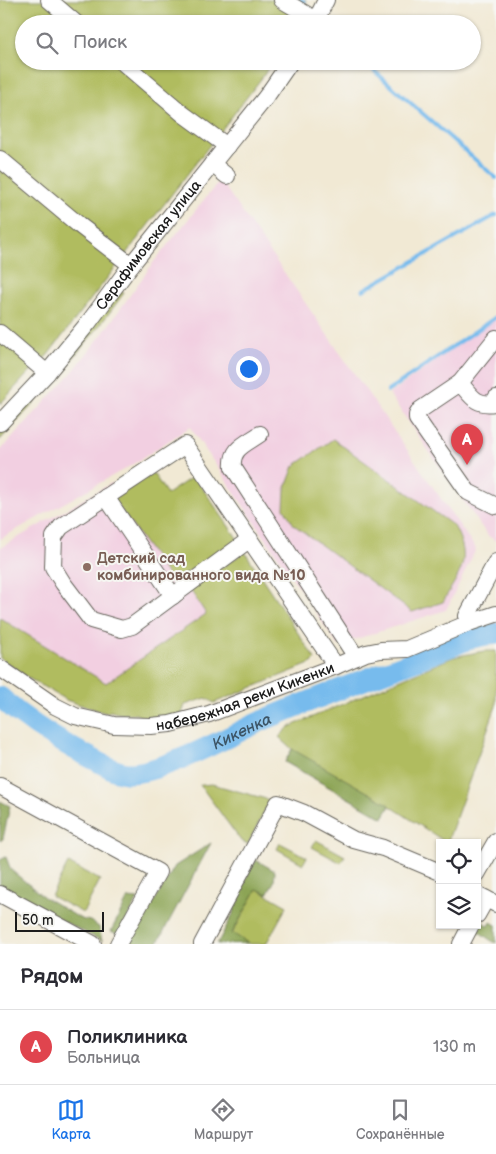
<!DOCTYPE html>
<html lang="ru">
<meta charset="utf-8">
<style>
body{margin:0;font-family:"Balsamiq Sans",sans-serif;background:#f2f2f3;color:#2b2b33}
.controls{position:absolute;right:15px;bottom:15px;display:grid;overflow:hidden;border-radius:0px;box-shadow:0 1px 4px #0004}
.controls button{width:45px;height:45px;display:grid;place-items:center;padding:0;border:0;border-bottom:1px solid #e1e1e2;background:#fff;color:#2b2b33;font:25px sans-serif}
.scale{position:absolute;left:15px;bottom:12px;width:89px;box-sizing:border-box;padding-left:5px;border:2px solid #1c1c1c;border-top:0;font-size:14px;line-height:18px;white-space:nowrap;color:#1c1c1c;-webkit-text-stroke:4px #f6f6f2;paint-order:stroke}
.you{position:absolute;left:248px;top:368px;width:18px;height:18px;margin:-12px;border:4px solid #fff;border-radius:50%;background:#1a73e8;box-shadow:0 0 0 8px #1a73e833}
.badge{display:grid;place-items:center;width:32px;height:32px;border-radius:50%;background:#1a73e8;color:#fff;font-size:16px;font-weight:700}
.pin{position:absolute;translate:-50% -41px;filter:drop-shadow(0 1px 2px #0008)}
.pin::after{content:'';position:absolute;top:26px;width:18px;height:15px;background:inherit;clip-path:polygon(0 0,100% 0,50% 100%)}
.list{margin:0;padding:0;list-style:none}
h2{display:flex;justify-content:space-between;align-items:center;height:65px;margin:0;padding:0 20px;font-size:21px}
h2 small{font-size:16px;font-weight:400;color:#7c7c81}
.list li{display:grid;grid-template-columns:32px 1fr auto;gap:15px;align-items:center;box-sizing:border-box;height:75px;padding:0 20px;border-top:1px solid #e1e1e2}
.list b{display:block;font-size:19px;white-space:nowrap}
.list p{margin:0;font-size:16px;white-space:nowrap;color:#7c7c81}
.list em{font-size:16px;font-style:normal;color:#7c7c81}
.icon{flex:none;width:28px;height:28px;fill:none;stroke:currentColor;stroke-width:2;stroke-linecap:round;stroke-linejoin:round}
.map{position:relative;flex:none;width:496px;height:944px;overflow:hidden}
.search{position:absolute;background:#fff;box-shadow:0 1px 4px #0004;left:15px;right:15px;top:15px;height:55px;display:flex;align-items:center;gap:12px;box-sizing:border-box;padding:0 18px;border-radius:28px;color:#7c7c81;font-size:19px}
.sheet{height:140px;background:#fff}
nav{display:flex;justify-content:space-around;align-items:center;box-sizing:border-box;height:70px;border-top:1px solid #e1e1e2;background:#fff;font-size:14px;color:#7c7c81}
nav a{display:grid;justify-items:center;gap:2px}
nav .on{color:#1a73e8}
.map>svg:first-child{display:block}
.built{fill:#f2cfe1}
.green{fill:#b0bc5e;stroke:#666c3d}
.forest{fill:#8ca455;stroke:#546038}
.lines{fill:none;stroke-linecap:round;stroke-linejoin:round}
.stream{stroke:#77bbed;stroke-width:4}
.river{stroke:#77bbed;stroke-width:21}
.minor-casing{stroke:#67645c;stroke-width:18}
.minor{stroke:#fff;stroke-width:16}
.education-dot{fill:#8d6e63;stroke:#f6f6f2;stroke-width:2}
.labels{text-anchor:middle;stroke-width:4;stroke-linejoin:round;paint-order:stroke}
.street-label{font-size:15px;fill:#1c1c1c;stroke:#f6f6f2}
.education-label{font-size:15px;font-weight:bold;fill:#785e54;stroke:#f6f6f2;text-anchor:start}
.water-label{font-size:16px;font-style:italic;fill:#3c5465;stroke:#f6f6f2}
</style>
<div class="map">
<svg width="496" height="944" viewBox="0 0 496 944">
<rect width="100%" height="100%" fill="#f6f6f2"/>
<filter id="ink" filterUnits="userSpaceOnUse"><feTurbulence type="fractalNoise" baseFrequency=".02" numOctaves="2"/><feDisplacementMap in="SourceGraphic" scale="10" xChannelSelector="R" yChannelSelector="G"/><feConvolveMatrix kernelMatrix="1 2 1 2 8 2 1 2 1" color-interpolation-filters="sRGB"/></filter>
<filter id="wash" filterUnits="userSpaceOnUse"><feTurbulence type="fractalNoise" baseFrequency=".0096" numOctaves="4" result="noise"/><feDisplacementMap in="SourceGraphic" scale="20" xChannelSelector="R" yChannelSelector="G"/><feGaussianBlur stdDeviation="1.12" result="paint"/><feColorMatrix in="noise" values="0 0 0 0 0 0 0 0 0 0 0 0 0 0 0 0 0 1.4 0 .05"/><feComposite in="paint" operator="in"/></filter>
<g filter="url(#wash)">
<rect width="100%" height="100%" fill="#f1e9d4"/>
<g class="built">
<path d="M220 180 476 549 446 610 338 645 190 427 130 466 0 539V451L71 374 103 333 153 263Z"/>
<path d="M496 319V541L488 536 389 394Z"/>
<path d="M112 483 207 615 106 683 0 618V548Z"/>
</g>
<g class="green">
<path d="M0 0H306L294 24H24V61H272L264 75 47 356 37 364 0 404Z"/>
<path d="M120 291 124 293C85 347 45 392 0 440V433L22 409Z"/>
<path d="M333 439 454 526C473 561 460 571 443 602L412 612 294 525 284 508 285 490 294 466Z"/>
<path d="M153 473 167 494 194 476 237 538 236 544 176 587 113 499Z"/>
<path d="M245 552 315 659 312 663 214 703 206 698 185 705 182 714 162 717 142 718 136 714H121L110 711 106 713 66 700 30 679 0 658V618L106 683 206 614 189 588Z"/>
<path d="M484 651H496V706L447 843 390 806 383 818 285 762 292 749 279 737 289 727 453 657Z"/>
<path d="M212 784 270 800 248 844 241 841 200 785Z"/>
<path d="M316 840 345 856 341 863 312 847Z"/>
<path d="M280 843 307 857 303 864 277 849Z"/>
<path d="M68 863 100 880 83 913 51 896Z"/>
<path d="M257 889 287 906 266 944H250L232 934Z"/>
</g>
<g class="forest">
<path d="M292 749 390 805 383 818 285 762Z"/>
<path d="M0 801 10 806 3 839 0 841Z"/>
<path d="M211 843 157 944H127L144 906 152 905 175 866Z"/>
<path d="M6 857 11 870 44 897 81 919 90 921 99 927 102 941 0 889V860Z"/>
<path d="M256 860 275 871 274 882 267 894 257 889 232 933 248 943 217 944 235 910 230 906Z"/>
<path d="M128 898 138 899 119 935 111 931Z"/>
<path d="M482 922 489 926 491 922 496 925V943C487 939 485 935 477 931Z"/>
</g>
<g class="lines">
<g class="stream">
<path d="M301 0 304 2"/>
<path d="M363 61 496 178"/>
<path d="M363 290 496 215"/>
<path d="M388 391 496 317"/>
</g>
<path class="river" id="s1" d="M0 697C7 703 13 709 20 714 43 732 69 747 95 760 104 765 115 772 126 773 160 775 230 735 264 720 332 691 403 666 472 638L496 633"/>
</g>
</g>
<g filter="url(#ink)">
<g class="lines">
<defs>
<g id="minor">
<path d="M49 0 77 24"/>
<path d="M282 0 316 20"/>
<path d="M314 24 326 0"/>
<path d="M121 61 183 114 227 146"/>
<path d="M0 159 79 225 131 265"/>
<path d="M212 164 227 176"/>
<path d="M0 333 47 373"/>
<path d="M496 338 460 383 420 410 417 415V419L468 492 496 506"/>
<path d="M460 383C471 395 475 406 494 403L496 398"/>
<path id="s2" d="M0 423 47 373 89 322 131 265 266 97 291 61"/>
<path d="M260 434C246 444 231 448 233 467L356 657"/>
<path d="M106 497 173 596"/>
<path d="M250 539 132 626 122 629 91 620 63 583 53 567 54 537 61 527 185 445 336 666"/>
<path d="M469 623 467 616 496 562"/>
<path id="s3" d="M0 668 55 706 75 716 114 725 151 726 170 724 209 714 336 666 366 653 381 650 407 649 469 623 496 614"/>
<path d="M0 786 158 872 118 944"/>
<path d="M477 874 496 841"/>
<path d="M0 894 93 944"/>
<path d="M477 894 496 904"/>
<path d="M477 915 486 899"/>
<path d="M202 944 278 803 304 813 354 840 383 848 440 872"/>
<path d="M461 944 471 925"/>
</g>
</defs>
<use href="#minor" class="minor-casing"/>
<use href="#minor" class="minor"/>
</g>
</g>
<circle class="education-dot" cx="87" cy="567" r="5"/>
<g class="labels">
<g class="street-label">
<text dy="5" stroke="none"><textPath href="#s2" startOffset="232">Серафимовская улица</textPath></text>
<text dy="5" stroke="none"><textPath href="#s3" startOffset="265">набережная реки Кикенки</textPath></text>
</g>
<g class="education-label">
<text x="97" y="563">Детский сад<tspan x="97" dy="17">комбинированного вида №10</tspan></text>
</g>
<g class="water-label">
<text dy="6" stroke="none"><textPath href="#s1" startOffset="272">Кикенка</textPath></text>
</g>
</g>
</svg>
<div class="controls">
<button><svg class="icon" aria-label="locate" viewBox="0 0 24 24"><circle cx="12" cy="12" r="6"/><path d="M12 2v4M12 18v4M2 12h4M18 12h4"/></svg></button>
<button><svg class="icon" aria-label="layers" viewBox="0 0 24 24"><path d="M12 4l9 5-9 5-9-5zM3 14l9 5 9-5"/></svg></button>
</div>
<div class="scale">50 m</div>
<div class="you"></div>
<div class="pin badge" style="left:467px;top:465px;background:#e0444e">A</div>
<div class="search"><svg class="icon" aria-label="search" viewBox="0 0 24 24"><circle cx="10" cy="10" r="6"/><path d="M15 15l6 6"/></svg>Поиск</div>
</div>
<section class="sheet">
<h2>Рядом<small></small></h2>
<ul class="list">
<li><span class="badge" style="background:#e0444e">A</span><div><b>Поликлиника</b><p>Больница</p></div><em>130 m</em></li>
</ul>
</section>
<nav>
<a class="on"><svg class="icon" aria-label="map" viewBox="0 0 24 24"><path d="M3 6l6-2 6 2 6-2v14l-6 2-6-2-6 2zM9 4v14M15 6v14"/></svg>Карта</a>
<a><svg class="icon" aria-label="directions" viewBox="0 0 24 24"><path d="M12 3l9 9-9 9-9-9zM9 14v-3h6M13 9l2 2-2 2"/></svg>Маршрут</a>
<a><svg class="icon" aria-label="saved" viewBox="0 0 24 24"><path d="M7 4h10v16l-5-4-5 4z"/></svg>Сохранённые</a>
</nav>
